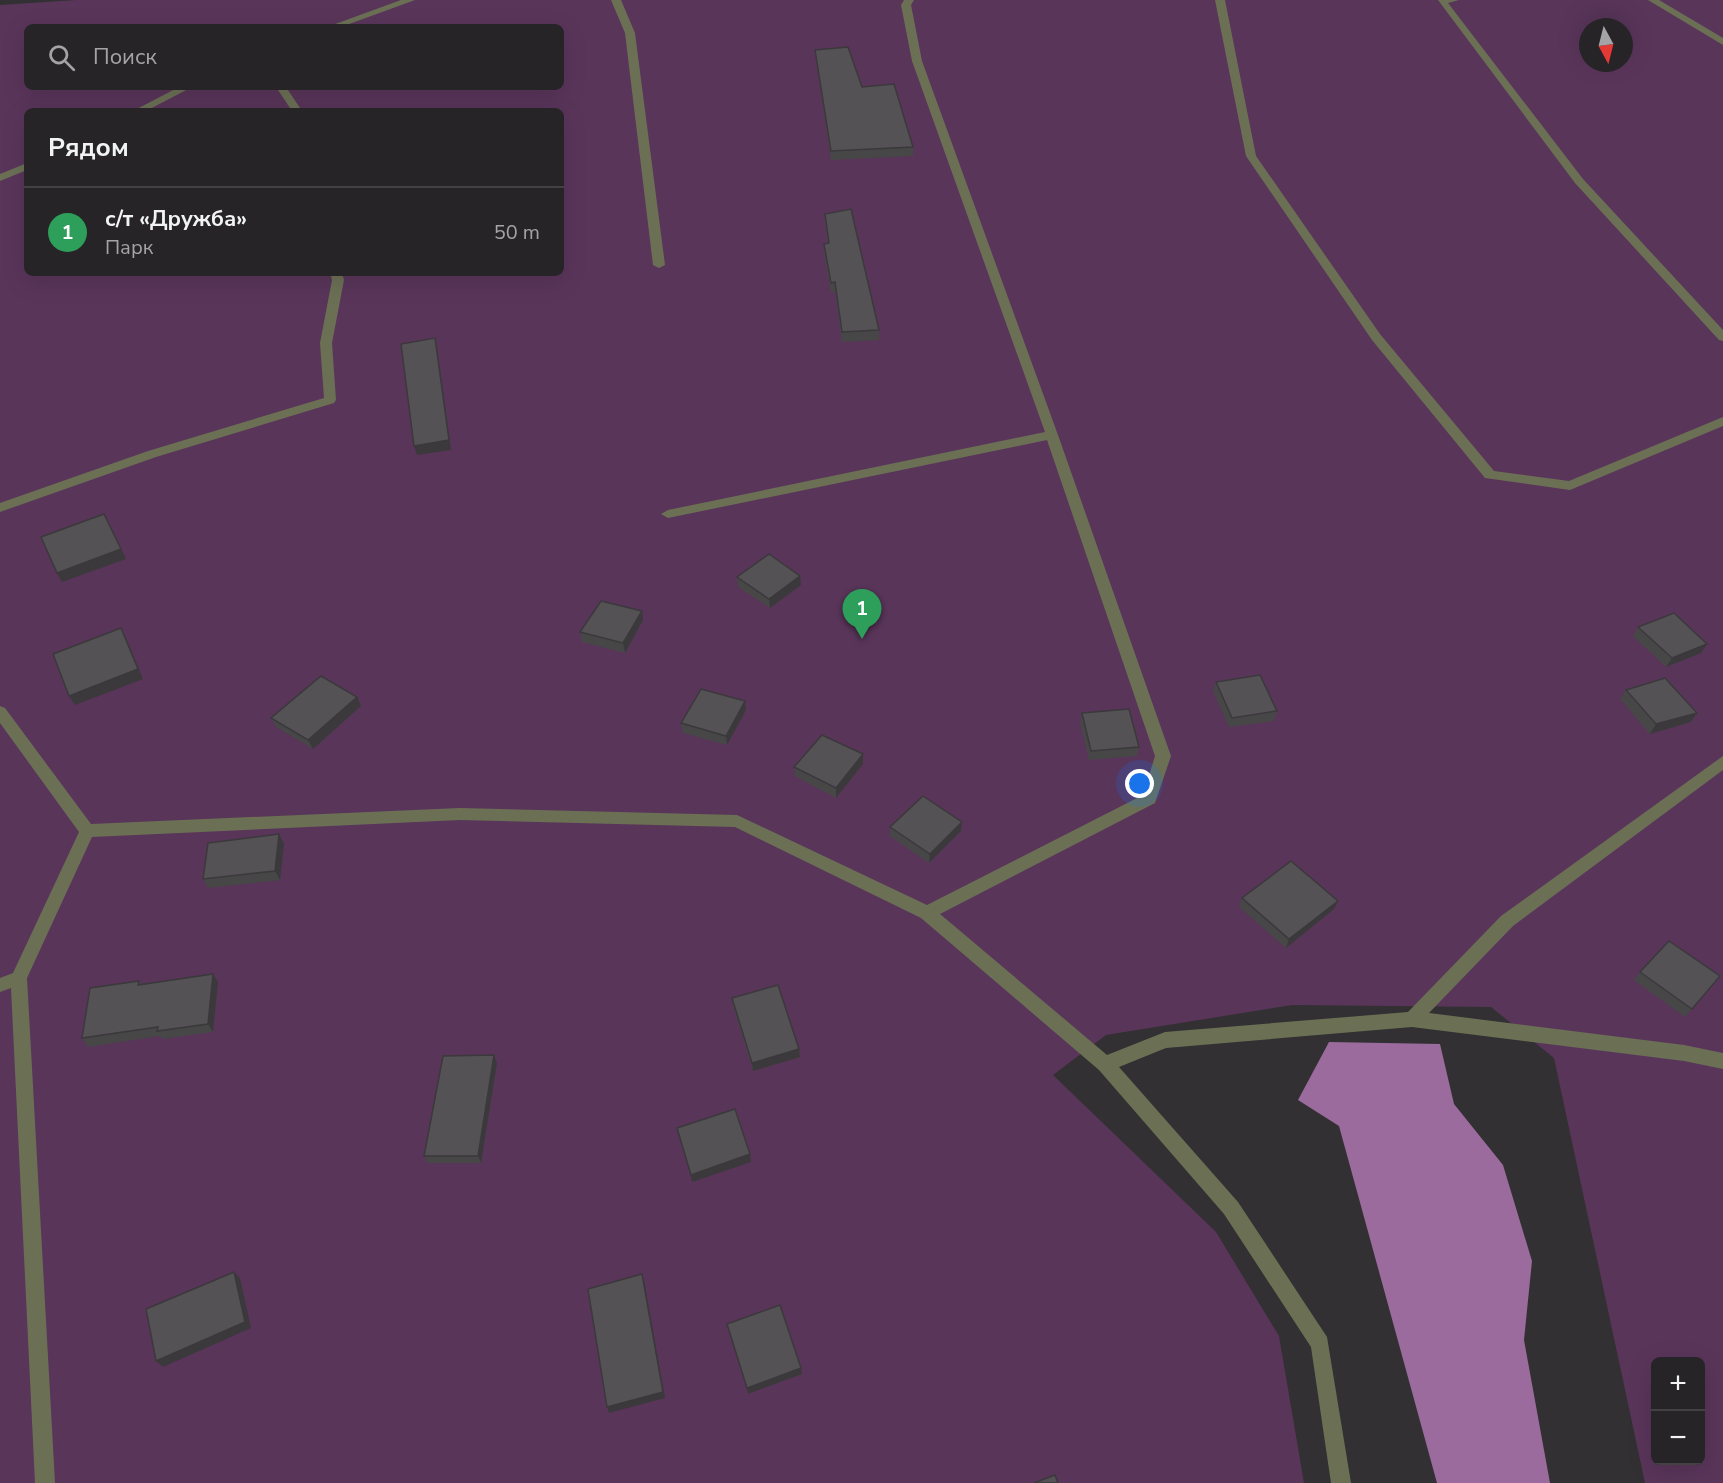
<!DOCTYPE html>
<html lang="ru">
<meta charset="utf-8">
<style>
body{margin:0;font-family:"Nunito Sans",sans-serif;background:#323032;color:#f1f3f6}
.controls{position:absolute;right:18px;bottom:18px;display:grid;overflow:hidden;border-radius:9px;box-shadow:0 6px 24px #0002}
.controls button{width:54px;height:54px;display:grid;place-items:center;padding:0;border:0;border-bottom:2px solid #424143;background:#262426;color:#f1f3f6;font:30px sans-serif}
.compass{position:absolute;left:1579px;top:18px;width:54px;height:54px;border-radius:50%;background:#262426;box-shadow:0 6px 24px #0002;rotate:173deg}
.you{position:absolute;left:1140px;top:784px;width:21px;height:21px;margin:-15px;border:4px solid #fff;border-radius:50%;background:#1a73e8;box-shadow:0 0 0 9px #1a73e833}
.badge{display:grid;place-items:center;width:39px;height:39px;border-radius:50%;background:#db2777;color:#fff;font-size:20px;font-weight:700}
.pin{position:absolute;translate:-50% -50px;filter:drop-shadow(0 2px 3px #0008)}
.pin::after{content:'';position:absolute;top:32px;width:21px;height:18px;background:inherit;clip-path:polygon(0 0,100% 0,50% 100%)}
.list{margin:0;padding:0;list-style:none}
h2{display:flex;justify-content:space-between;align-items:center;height:78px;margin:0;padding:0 24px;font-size:26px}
h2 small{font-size:20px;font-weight:400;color:#a4a4a7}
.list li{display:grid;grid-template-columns:39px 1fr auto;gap:18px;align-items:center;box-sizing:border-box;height:90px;padding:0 24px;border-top:2px solid #424143}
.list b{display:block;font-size:22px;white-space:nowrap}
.list p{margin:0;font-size:20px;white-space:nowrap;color:#a4a4a7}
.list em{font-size:20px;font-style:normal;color:#a4a4a7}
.icon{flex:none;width:33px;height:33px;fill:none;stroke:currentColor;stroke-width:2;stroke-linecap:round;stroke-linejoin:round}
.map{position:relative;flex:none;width:1723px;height:1483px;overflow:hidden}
.search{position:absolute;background:#262426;box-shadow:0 6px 24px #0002;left:24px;top:24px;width:540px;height:66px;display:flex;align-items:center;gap:15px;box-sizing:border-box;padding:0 21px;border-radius:9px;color:#a4a4a7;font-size:22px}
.panel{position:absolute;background:#262426;box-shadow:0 6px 24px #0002;left:24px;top:108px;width:540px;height:168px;border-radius:9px}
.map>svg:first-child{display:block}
.green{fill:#59355a;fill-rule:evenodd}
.water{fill:#9b6b9d}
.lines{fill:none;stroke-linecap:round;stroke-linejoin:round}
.minor{fill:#6b7055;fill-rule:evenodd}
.wall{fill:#484748}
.shaded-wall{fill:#3b393b}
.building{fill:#545254;stroke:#3b393b;stroke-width:1.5}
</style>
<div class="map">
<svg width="1723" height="1483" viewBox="0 0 1723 1483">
<rect width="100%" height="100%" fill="#323032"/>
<path class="green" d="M76 0H1723V1483H1645L1554 1058 1491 1007 1292 1005 1106 1035 1053 1075 1216 1232 1279 1336 1304 1483H0V5ZM27 27H561V87H27ZM1588 27H1624V63H1588ZM27 111H561V273H27ZM1656 1362H1700V1460H1656Z"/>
<path class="water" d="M1329 1042 1440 1044 1454 1104 1503 1165 1532 1261 1524 1340 1550 1483H1437L1339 1126 1298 1100Z"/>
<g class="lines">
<g class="minor">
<path d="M401 0H415L341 27H327Z"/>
<path d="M611 0H621L635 33 665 265 659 268 653 265 625 33Z"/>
<path d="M904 0H914L911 5 922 61 1058 435 1171 756 1155 803 940 914 1107 1055 1165 1032 1408 1012 1501 916 1723 756V770L1513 926 1429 1013 1684 1045 1723 1053V1069L1684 1061 1412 1027 1166 1048 1119 1067 1238 1202 1327 1337 1351 1483H1331L1311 1347 1224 1214 1099 1070 921 918 735 827 460 820 92 837 27 978 55 1483H35L11 988 0 992V978L13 973 79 832 0 723V706L5 708 91 824 460 808 737 815 927 905 1143 795 1155 756 1047 440 668 518 661 514 668 510 1045 432 912 61 901 5Z"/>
<path d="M1215 0H1225L1256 156 1380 334 1494 471 1569 481 1723 417V426L1570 490 1485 478 1372 340 1246 156Z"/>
<path d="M1438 0H1459L1448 3 1583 179 1723 330V341L1719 340 1575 183Z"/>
<path d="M1648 0H1659L1723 38V45Z"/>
<path d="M179 87H192L146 111H133Z"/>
<path d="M276 87H286L302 111H292Z"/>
<path d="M27 163V170L0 181V174Z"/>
<path d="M330 273H342L344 280 332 343 336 400 334 403 156 457 0 512V503L148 451 324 398 320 343 332 280Z"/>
</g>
</g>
<g class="wall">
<path d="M815 50 862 87 913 147V156L831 160 816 59Z"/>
<path d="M825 214 879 330V340L842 342 835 292H831L824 254V244H828L825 223Z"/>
<path d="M737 577 801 585 770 608 738 587Z"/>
<path d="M643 620 625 653 582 642 580 632Z"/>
<path d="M1638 627 1707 644 1701 653 1666 667 1633 636Z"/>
<path d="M1216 682 1277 711 1274 721 1229 727 1213 691Z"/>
<path d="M1626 690 1697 713 1691 722 1650 734 1620 699Z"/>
<path d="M357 697 361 706 313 749 276 727 271 718Z"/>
<path d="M746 710 727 745 683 733 681 723Z"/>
<path d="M1082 713 1139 747 1137 756 1089 760 1080 722Z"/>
<path d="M863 764 836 798 795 776 794 767Z"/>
<path d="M890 827 961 831 929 863 890 836Z"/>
<path d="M279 834 284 844 280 880 208 888 203 879Z"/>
<path d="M1242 898 1334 909 1286 948 1239 907Z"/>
<path d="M1640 972 1720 976 1685 1017 1634 980Z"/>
<path d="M213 974 218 982 213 1032 163 1039 160 1036 88 1047 82 1038 139 981 142 984Z"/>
<path d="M732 998 799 1049 800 1057 753 1071 733 1006Z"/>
<path d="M497 1063 481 1163H428L424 1156Z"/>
</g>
<g class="shaded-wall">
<path d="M435 338 437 348 451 450 417 455 414 446Z"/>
<path d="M104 514 126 559 62 582 57 573Z"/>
<path d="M800 576 801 585 770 608 769 599Z"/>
<path d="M642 611 643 620 625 653 623 643Z"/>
<path d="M121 628 126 638 143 679 75 705 69 696Z"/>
<path d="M1707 644 1701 653 1666 667 1672 658Z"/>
<path d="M357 697 361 706 313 749 308 740Z"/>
<path d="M745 701 746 710 727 745 726 736Z"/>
<path d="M1697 713 1691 722 1650 734 1656 724Z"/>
<path d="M863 754V764L836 798V788Z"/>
<path d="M962 822 961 831 929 863 930 854Z"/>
<path d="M279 834 284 844 280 880 275 871Z"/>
<path d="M1338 901 1334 909 1286 948 1289 939Z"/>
<path d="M213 974 218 982 213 1032 208 1024Z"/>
<path d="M799 1049 800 1057 753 1071 752 1063Z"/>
<path d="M494 1055 497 1063 481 1163 478 1156Z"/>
<path d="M750 1154 751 1162 692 1182 691 1175Z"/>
<path d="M234 1272 240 1278 251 1328 163 1367 156 1361Z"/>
<path d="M642 1274 644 1281 665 1398 609 1413 607 1407Z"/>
<path d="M801 1368 802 1374 748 1394 747 1388Z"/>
</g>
<g class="building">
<path d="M848 47 862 87 894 84 913 147 831 151 815 50Z"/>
<path d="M851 209 879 330 842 332 835 282 831 283 824 244 829 243 825 214Z"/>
<path d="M435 338 449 440 414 446 401 344Z"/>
<path d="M104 514 121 549 57 573 41 537Z"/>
<path d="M769 554 800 576 769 599 737 577Z"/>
<path d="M601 601 642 611 623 643 580 632Z"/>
<path d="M1674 613 1707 644 1672 658 1638 627Z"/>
<path d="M121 628 138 669 69 696 53 654Z"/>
<path d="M1260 675 1277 711 1232 718 1216 682Z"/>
<path d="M321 676 357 697 308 740 271 718Z"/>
<path d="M1665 678 1697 713 1656 724 1626 690Z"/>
<path d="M701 689 745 701 726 736 681 723Z"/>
<path d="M1129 709 1139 747 1091 751 1082 713Z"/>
<path d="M822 735 863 754 836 788 794 767Z"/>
<path d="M923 796 962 822 930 854 890 827Z"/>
<path d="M279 834 275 871 203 879 208 843Z"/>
<path d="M1291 861 1338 901 1289 939 1242 898Z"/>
<path d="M1669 941 1720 976 1692 1009 1640 972Z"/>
<path d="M213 974 208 1024 157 1031 158 1027 82 1038 90 988 139 981 138 985Z"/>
<path d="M778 985 799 1049 752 1063 732 998Z"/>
<path d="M494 1055 478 1156H424L443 1056Z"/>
<path d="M735 1109 750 1154 691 1175 677 1128Z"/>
<path d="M234 1272 245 1322 156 1361 146 1309Z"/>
<path d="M642 1274 663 1392 607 1407 588 1289Z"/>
<path d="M780 1305 801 1368 747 1388 727 1324Z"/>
<path d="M1055 1475 1058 1483H1034Z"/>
</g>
</svg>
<div class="controls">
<button>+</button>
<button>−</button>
</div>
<svg class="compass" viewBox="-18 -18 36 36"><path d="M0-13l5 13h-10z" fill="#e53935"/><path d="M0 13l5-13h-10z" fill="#a4a4a7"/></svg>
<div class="you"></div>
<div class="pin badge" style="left:862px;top:639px;background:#2e9e5b">1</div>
<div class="search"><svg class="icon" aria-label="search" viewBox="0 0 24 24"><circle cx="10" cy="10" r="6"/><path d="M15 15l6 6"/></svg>Поиск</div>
<section class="panel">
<h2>Рядом<small></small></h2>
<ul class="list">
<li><span class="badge" style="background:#2e9e5b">1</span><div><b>с/т «Дружба»</b><p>Парк</p></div><em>50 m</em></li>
</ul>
</section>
</div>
